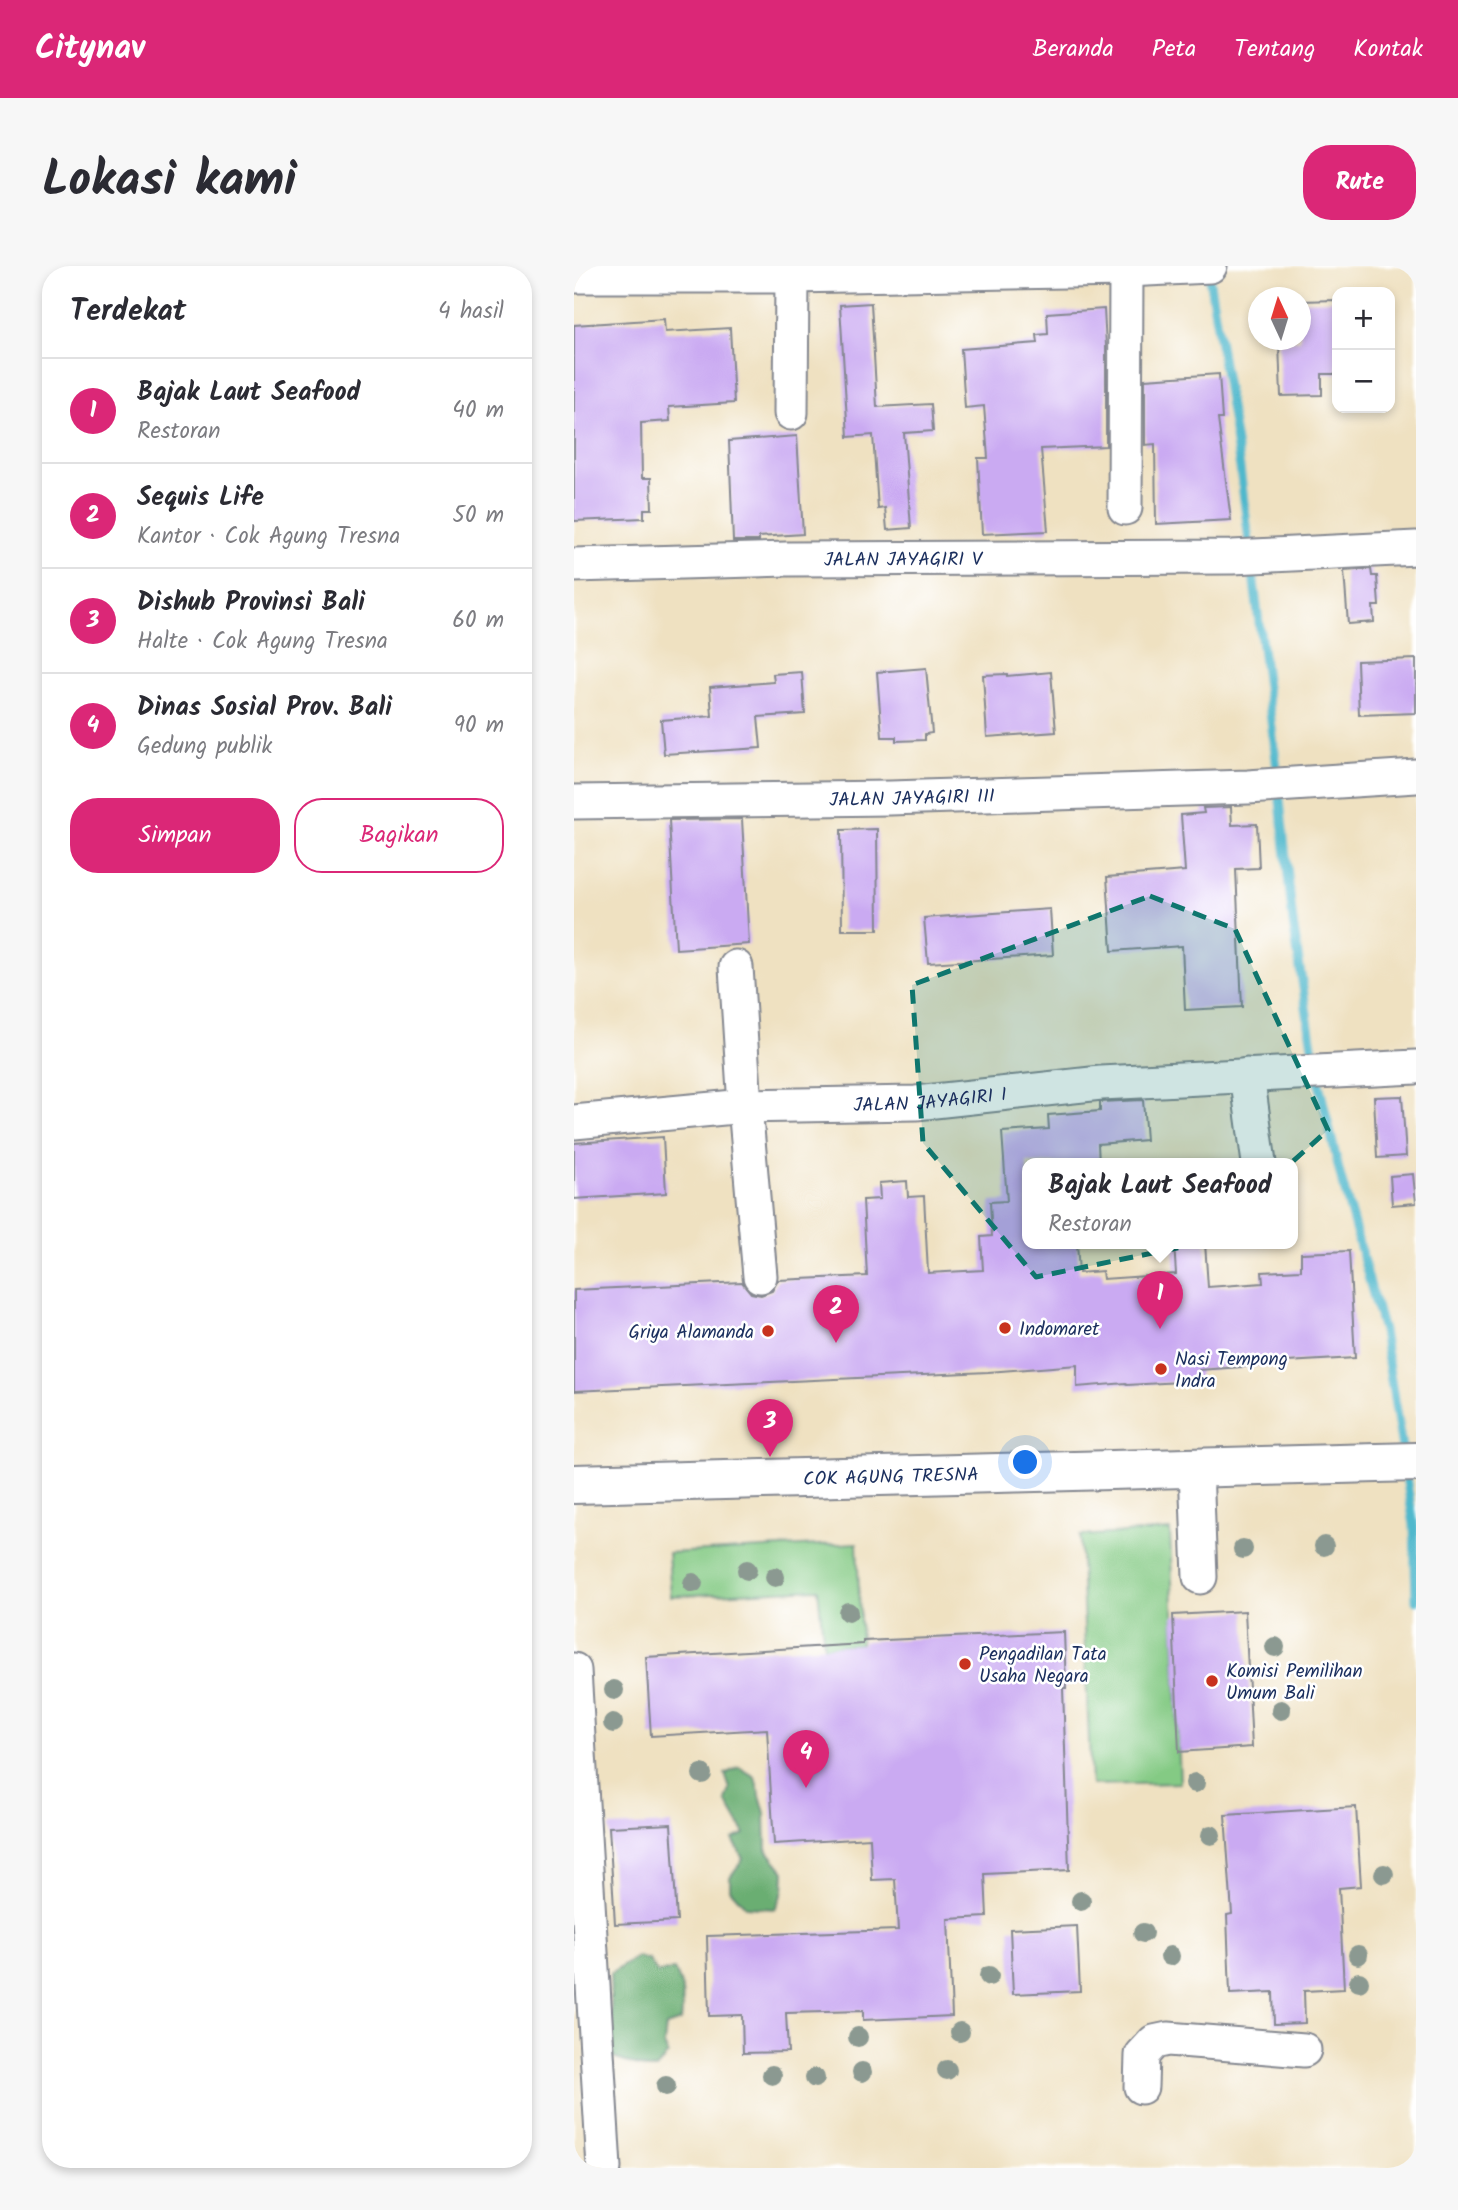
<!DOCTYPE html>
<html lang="id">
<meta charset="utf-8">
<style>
body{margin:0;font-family:Kalam,sans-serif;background:#f7f7f7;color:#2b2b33}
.controls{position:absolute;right:21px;top:21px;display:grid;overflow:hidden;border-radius:14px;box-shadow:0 4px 10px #0003}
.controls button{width:63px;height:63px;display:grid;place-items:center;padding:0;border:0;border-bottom:2px solid #e1e1e2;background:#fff;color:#2b2b33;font:35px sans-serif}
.compass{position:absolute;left:674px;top:21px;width:63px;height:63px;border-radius:50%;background:#fff;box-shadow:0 4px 10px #0003;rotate:356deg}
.you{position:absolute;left:452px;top:1197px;width:24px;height:24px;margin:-18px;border:5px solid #fff;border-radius:50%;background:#1a73e8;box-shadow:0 0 0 10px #1a73e833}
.badge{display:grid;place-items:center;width:46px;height:46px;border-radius:50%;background:#db2777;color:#fff;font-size:23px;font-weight:700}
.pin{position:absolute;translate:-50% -58px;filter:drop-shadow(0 2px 4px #0008)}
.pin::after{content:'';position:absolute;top:37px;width:24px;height:21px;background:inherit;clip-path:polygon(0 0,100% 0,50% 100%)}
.popup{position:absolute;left:448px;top:892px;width:276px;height:91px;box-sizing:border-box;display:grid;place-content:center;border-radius:14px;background:#fff;filter:drop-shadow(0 2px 5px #0005);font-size:23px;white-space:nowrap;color:#7c7c81}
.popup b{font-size:26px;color:#2b2b33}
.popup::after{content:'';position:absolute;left:50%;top:100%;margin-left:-14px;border:14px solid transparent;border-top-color:#fff}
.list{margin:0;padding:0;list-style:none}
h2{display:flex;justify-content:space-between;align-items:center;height:91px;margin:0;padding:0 28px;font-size:30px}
h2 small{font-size:23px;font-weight:400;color:#7c7c81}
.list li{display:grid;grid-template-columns:46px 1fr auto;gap:21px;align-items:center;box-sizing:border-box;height:105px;padding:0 28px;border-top:2px solid #e1e1e2}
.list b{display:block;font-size:26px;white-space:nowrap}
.list p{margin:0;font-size:23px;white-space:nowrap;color:#7c7c81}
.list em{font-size:23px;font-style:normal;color:#7c7c81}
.actions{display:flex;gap:14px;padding:21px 28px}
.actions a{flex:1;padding:16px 0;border:2px solid #db2777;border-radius:28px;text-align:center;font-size:24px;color:#db2777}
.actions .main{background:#db2777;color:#fff}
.map{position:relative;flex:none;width:842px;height:1902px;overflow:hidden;border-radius:28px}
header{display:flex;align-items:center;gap:42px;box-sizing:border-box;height:98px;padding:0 35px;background:#db2777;color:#fff}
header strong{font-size:33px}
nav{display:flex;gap:38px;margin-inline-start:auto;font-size:24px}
.intro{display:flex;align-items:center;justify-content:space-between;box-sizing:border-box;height:168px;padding:0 42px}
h1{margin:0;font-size:49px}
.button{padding:18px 32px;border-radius:28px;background:#db2777;color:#fff;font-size:24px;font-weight:700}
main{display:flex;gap:42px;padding:0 42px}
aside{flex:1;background:#fff;border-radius:28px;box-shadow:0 4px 10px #0003}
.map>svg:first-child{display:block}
.green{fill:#84ca84;stroke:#507c71;stroke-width:2}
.forest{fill:#6bae72;stroke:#436e68;stroke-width:2}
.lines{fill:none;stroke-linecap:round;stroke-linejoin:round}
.stream{stroke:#4fb8cc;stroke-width:9}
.building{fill:#caaaf2}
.minor-casing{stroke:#858890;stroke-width:37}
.major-casing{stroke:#858890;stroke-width:42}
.minor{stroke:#fff;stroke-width:33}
.major{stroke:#fff;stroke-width:38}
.tree{fill:#8b9991}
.marked{fill:#0f766e;fill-opacity:0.2;stroke:#0f766e;stroke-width:5;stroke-dasharray:14 9;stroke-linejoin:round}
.poi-dot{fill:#c8321e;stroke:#fff;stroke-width:2.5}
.labels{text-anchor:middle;stroke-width:5;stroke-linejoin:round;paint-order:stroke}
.street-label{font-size:19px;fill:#1b2f5e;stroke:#fff}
.poi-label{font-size:19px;fill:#1b2f5e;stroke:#fff;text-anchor:start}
</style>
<header>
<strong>Citynav</strong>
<nav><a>Beranda</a><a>Peta</a><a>Tentang</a><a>Kontak</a></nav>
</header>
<div class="intro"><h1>Lokasi kami</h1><a class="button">Rute</a></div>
<main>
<aside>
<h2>Terdekat<small>4 hasil</small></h2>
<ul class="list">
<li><span class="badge">1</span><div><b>Bajak Laut Seafood</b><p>Restoran</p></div><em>40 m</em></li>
<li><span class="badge">2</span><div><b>Sequis Life</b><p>Kantor · Cok Agung Tresna</p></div><em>50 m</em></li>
<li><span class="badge">3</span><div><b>Dishub Provinsi Bali</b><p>Halte · Cok Agung Tresna</p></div><em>60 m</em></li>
<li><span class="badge">4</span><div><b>Dinas Sosial Prov. Bali</b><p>Gedung publik</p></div><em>90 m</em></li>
</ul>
<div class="actions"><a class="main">Simpan</a><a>Bagikan</a></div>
</aside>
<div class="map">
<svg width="842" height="1902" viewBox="0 0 842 1902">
<rect width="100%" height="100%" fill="#fff"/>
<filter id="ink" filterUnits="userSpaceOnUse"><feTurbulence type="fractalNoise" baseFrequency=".0143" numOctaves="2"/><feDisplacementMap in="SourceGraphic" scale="14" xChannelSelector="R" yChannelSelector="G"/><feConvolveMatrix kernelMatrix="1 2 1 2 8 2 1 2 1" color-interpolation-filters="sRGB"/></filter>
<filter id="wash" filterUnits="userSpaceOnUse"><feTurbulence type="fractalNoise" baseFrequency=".00686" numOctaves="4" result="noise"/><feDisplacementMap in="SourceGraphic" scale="28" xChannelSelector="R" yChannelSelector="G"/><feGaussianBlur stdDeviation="1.57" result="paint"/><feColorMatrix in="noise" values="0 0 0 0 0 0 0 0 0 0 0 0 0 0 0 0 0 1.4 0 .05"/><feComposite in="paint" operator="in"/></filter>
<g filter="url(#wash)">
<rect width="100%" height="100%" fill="#efe1c1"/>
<g class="green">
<path d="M596 1264 606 1517 517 1519 506 1270Z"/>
<path d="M283 1277 287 1378 250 1381 244 1323 97 1330 94 1287Z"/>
</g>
<g class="forest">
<path d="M165 1501 181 1511 191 1547 192 1583 210 1605 209 1625 201 1643 172 1641 156 1623V1611L169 1593 159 1573 171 1568 152 1535 156 1523 151 1508Z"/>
<path d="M63 1691 75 1694 83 1707 100 1704C111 1719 109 1737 107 1755L92 1760 90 1779 94 1788 82 1803H73L39 1792 36 1708Z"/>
</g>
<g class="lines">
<g class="stream">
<path d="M634 5 666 202 704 511"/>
<path d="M705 525 719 657 741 799"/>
<path d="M744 813 766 908 809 1065 829 1188"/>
<path d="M831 1205 840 1259 842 1335"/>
</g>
</g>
<g id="blocks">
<g class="building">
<path d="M763 34V108H748V129L707 130 705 77 726 74V35Z"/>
<path d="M297 37 303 141 357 138 359 165 330 167 337 262 313 264 311 242 304 243 299 169 274 171 266 39Z"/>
<path d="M530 43 532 80V180L467 183 474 265 408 268 404 192H414L410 140 391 142 387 83 464 77 463 69 474 68 473 47Z"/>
<path d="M90 53 91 66 156 62 160 137 95 141 96 155 67 157 68 212H77L78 243H70V252L0 255V59Z"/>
<path d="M645 108 648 153H644L657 254 582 258 581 178 571 179V113Z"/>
<path d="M223 170 229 268 185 271V275H159L155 175Z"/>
<path d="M797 303 798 310H803L805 340H799L800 356 774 358 770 305Z"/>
<path d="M842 393V447L785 449 783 395Z"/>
<path d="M352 402 358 467 351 468V474L322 475V471H308L303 406Z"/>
<path d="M228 406 231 448 184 451 187 482 90 488 87 454 138 450 136 421 200 416 199 408Z"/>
<path d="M477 406 482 466 413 471 409 409 433 408V410Z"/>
<path d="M657 541 658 559 683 558 685 602 662 603 668 741 611 744 608 680 538 685 533 611 611 605 607 549 630 547 629 542Z"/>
<path d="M168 553 175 678 102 683 95 554Z"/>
<path d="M303 563 304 664H268L267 564Z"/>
<path d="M476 643 479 689 354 697 350 652Z"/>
<path d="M828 830 832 890 803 892 800 831Z"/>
<path d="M569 834 572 874 524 878 525 897H453V977H503L505 1007 528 1005 529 1013 602 1008 600 977H631L634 1021 689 1017 688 1006 727 1004V987L775 985 781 1092 696 1097V1099L625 1104V1115L553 1119 552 1117 503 1121V1099L414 1106 0 1125V1024L168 1016 177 1027 187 1029 198 1025 204 1014 293 1010 289 934 306 933 305 917 333 915 334 931 350 930 354 1007 409 1004 407 971 418 970 416 936 433 935 428 866 475 863 474 849 526 845V836Z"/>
<path d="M89 871 92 927 0 933V877Z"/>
<path d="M839 908 842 937 818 939 816 910Z"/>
<path d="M671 1345 678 1481 605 1486 599 1349Z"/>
<path d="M490 1366 492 1422H489L495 1604 411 1608 413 1651 374 1653 378 1750 289 1754V1745L212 1747 214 1786 169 1787 168 1749 135 1750 133 1670 324 1664 321 1613 298 1614 296 1572 200 1578 193 1463 77 1470 72 1391 289 1378V1375Z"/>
<path d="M782 1541 787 1620 765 1622 770 1723 730 1725 731 1757 700 1758 699 1726 656 1728 653 1649 658 1648 651 1549Z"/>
<path d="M97 1558 103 1655 41 1658 35 1561Z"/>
<path d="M503 1660 506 1725 439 1728 436 1663Z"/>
</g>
</g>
</g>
<g filter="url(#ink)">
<use href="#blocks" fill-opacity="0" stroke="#858890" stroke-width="2"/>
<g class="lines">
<defs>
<g id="minor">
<path d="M0 10H218L552 4 636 0"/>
<path d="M217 147 218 10"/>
<path d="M551 242 552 4"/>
<path id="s1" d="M0 299 212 293 658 291 842 282"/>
<path id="s2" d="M0 536 316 532 674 521 842 510"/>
<path d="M162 701 171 840 186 1010"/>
<path d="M673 809 685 897"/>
<path id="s3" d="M0 856 171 840 342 837 527 817 842 801"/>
<path d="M622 1201 626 1311"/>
<path d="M0 1404 30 1902"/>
<path d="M567 1821 568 1789 580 1776 594 1773 730 1784"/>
</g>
<g id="major">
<path id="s4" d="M0 1218 842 1196"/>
</g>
</defs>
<use href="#minor" class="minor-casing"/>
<use href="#major" class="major-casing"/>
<use href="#minor" class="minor"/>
<use href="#major" class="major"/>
</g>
<g class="tree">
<circle cx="750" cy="1280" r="10"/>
<circle cx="669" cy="1283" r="10"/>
<circle cx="173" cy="1304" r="10"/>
<circle cx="201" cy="1311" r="10"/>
<circle cx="119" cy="1317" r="10"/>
<circle cx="274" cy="1346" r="10"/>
<circle cx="701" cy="1381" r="10"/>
<circle cx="40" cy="1424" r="10"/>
<circle cx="707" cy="1444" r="10"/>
<circle cx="39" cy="1457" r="10"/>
<circle cx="128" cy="1508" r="10"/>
<circle cx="621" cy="1517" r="10"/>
<circle cx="637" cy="1569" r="10"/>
<circle cx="810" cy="1608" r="10"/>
<circle cx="507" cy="1635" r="10"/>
<circle cx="569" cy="1667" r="10"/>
<circle cx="784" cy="1689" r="10"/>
<circle cx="596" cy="1690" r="10"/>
<circle cx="415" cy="1710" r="10"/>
<circle cx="785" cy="1716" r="10"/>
<circle cx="386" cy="1766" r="10"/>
<circle cx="284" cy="1771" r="10"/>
<circle cx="373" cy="1804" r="10"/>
<circle cx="288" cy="1806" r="10"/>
<circle cx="198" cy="1809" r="10"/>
<circle cx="241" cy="1812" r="10"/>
<circle cx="92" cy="1820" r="10"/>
</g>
</g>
<path class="marked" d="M576 630 661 663 754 864 627 977 462 1011 349 877 338 719Z"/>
<g class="poi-dot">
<circle cx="431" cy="1062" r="7"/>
<circle cx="194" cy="1065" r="7"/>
<circle cx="587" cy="1103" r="7"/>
<circle cx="391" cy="1398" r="7"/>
<circle cx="638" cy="1415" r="7"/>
</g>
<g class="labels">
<g class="street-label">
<text dy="7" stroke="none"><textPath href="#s1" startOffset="329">JALAN JAYAGIRI V</textPath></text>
<text dy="7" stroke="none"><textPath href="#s2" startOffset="338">JALAN JAYAGIRI III</textPath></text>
<text dy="7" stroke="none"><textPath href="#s3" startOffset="357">JALAN JAYAGIRI I</textPath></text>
<text dy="7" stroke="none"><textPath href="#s4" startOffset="317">COK AGUNG TRESNA</textPath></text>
</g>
<g class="poi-label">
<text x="445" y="1069">Indomaret</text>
<text x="180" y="1072" text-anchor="end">Griya Alamanda</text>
<text x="601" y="1099">Nasi Tempong<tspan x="601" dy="22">Indra</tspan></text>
<text x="405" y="1394">Pengadilan Tata<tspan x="405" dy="22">Usaha Negara</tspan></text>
<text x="652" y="1411">Komisi Pemilihan<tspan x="652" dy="22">Umum Bali</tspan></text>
</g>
</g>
</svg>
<div class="controls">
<button>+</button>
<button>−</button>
</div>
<svg class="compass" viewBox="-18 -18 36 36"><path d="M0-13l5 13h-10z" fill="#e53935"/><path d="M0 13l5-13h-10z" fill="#7c7c81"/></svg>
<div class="you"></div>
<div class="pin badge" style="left:586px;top:1063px">1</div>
<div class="popup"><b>Bajak Laut Seafood</b>Restoran</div>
<div class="pin badge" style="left:262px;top:1077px">2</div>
<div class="pin badge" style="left:196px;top:1191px">3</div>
<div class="pin badge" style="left:232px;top:1522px">4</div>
</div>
</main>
